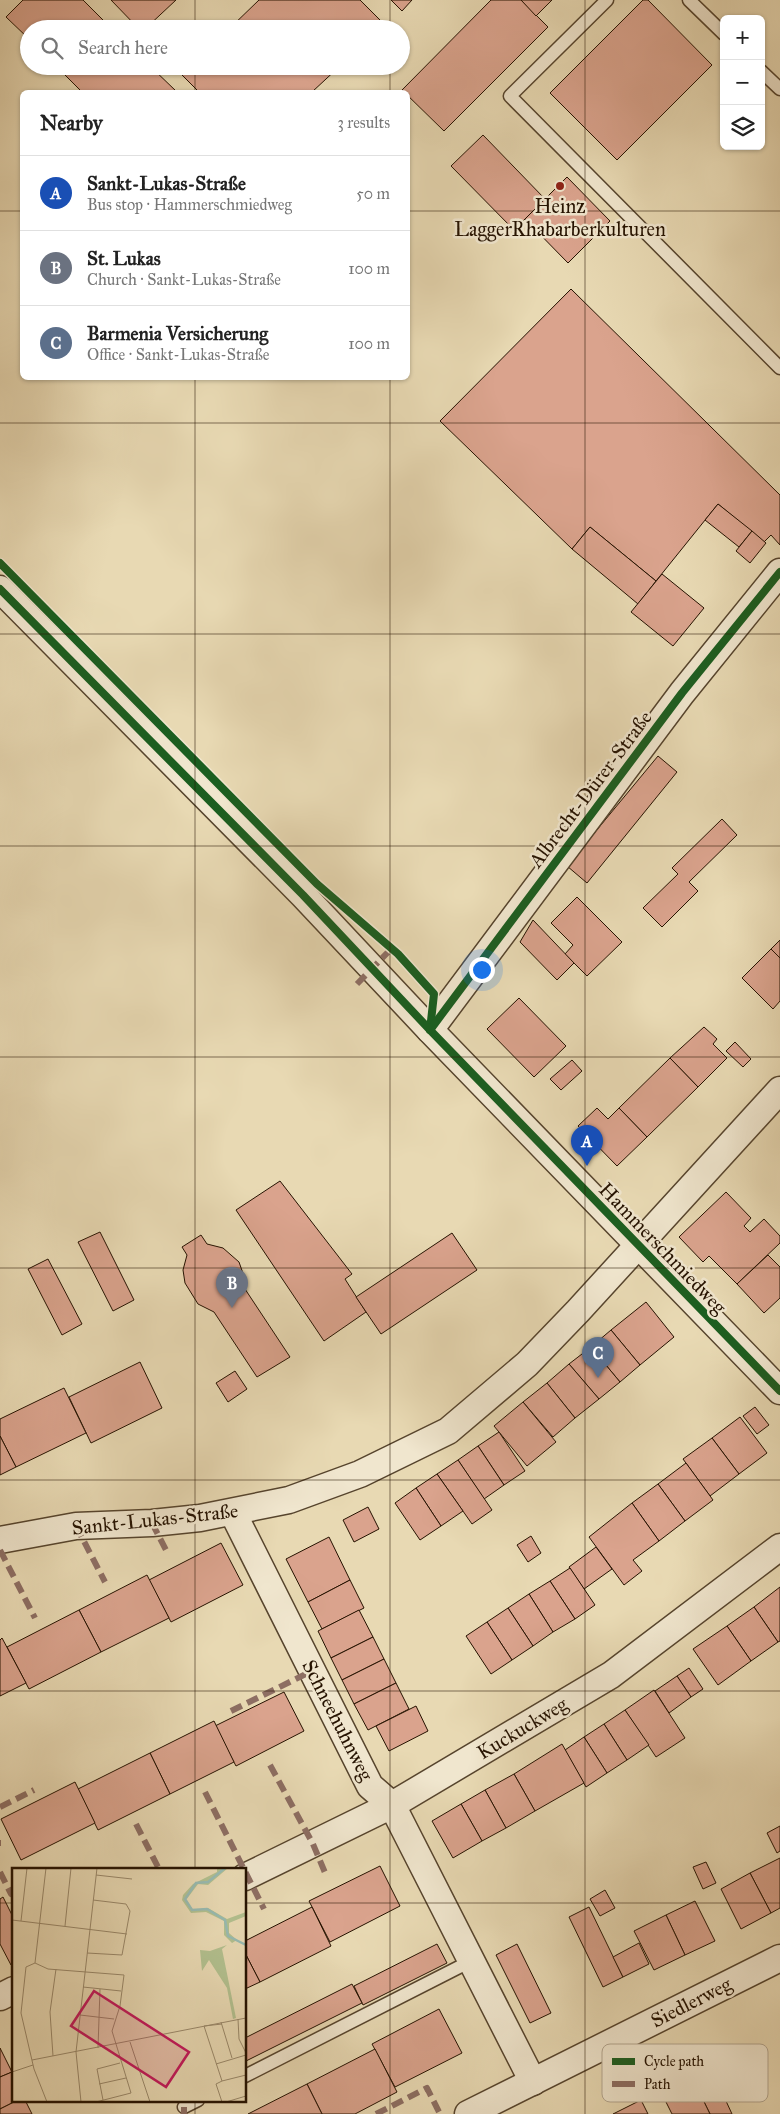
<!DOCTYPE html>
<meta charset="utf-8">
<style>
body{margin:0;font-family:"IM FELL Great Primer",serif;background:#f6f6f6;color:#222}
.controls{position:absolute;right:15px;top:15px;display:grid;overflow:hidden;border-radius:8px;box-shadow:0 1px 4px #0004}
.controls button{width:45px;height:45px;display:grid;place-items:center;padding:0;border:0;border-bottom:1px solid #e0e0e0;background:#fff;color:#222;font:25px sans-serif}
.you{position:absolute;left:481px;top:969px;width:18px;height:18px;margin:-12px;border:4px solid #fff;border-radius:50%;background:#1a73e8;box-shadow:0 0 0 8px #1a73e833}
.badge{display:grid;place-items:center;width:32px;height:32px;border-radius:50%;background:#8f2418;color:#fff;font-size:16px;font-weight:700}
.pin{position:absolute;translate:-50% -41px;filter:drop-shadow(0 1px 2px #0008)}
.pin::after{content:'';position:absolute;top:26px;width:18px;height:15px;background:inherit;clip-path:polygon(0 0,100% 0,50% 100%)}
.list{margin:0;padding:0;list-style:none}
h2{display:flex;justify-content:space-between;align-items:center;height:65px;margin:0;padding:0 20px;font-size:21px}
h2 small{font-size:16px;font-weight:400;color:#767676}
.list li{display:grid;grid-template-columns:32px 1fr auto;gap:15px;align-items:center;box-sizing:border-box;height:75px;padding:0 20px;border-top:1px solid #e0e0e0}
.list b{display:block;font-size:19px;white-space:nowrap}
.list p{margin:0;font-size:16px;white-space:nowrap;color:#767676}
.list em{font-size:16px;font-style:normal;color:#767676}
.icon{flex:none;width:28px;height:28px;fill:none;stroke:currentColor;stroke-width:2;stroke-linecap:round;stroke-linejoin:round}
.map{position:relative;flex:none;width:780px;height:2114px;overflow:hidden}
.search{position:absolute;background:#fff;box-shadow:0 1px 4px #0004;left:20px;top:20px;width:390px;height:55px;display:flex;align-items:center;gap:12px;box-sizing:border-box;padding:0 18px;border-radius:28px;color:#767676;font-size:19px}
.panel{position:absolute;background:#fff;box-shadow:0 1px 4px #0004;left:20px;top:90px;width:390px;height:290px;border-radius:8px}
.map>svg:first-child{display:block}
.building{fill:#daa38d;stroke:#251200}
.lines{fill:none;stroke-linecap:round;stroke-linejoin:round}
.lane-casing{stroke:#56442d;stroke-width:15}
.street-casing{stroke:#56442d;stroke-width:29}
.lane{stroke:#f0e6ce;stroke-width:12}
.street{stroke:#f0e6ce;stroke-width:26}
.quiet{stroke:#8d6e63;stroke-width:6;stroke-dasharray:12 6;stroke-linecap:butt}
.cycleway-casing{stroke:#f0e6ce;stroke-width:11}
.cycleway{stroke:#1b5e20;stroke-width:8}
.grid{fill:none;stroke:#251200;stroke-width:1;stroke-opacity:0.55}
.poi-dot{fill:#8f2418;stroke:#f0e6ce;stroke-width:2}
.labels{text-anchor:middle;stroke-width:5;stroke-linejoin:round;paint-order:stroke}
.poi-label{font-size:20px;fill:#251200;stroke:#f0e6ce}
.street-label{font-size:20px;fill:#251200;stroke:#f0e6ce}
.inset-river{fill:none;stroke:#98bab1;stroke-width:2.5}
.inset-road{fill:none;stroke:#9a896b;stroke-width:1}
.view{fill:#c2185b;fill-opacity:0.15;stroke:#c2185b;stroke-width:2.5}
.inset-edge{fill:none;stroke:#251200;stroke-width:2.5}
.key{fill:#f0e6ce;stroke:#b3a690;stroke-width:1}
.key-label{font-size:14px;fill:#251200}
</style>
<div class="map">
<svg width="780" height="2114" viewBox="0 0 780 2114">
<rect width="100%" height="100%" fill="#e8d9b3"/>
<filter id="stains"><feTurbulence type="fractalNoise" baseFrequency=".004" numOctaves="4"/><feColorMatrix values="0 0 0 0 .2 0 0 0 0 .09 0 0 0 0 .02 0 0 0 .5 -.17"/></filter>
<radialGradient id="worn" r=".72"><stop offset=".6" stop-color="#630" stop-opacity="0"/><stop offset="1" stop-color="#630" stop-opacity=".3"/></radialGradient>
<g class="building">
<path d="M23 0H83L112 29H29V39L6 17Z"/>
<path d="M111 0H176L145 29H139Z"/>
<path d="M259 0H360L384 24 379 29H229Z"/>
<path d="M391 0H412L402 11Z"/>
<path d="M491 0H521L548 27 444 131 402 90Z"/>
<path d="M521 0H552L536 16Z"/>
<path d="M643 0H648L712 65 617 160 550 93Z"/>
<path d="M56 66H150L177 92H82Z"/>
<path d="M190 66H340L312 92H199L181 74Z"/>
<path d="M483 135 545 199 514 230 451 166Z"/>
<path d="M567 177 610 221 568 263 525 219Z"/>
<path d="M571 289 780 495V545L771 535 764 542 718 504 656 581 590 527 572 549 440 421Z"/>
<path d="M718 504 752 531 739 547 705 520Z"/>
<path d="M590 527 656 581 638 604 572 549Z"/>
<path d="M752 531 766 543 750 563 736 551Z"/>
<path d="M662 574 704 608 673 646 631 612Z"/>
<path d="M658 756 677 772 587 883 567 866Z"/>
<path d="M722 819 737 835 689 882 698 891 662 927 643 908 678 874 672 868Z"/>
<path d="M577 897 622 942 587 976 565 954 573 945 551 923Z"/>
<path d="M533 920 574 963 557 980 520 942Z"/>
<path d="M780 940V958L771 949Z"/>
<path d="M771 949 780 958V1001L773 1009 742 978Z"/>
<path d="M519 998 566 1046 534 1077 487 1029Z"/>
<path d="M704 1027 717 1039 713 1044 727 1058 698 1087 670 1058Z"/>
<path d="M735 1042 751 1059 743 1067 726 1051Z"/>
<path d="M670 1058 698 1087 647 1137 619 1108Z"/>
<path d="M572 1060 582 1071 561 1090 550 1079Z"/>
<path d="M597 1108 608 1119 619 1108 647 1137 617 1166 578 1126Z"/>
<path d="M280 1181 352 1274 345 1279 366 1312 324 1341 236 1210Z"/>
<path d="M726 1192 751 1218 744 1226 750 1232 764 1219 780 1236V1243L737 1284 709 1256 703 1262 679 1237Z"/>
<path d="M100 1232 134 1300 113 1311 78 1242Z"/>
<path d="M452 1233 477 1270 381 1334 356 1297Z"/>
<path d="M201 1235 207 1244 223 1248 239 1262 246 1282 245 1289 290 1357 257 1377 214 1312 198 1304 185 1283 183 1270 187 1255 182 1247Z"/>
<path d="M768 1255 780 1267V1298L764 1313 737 1284Z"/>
<path d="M48 1259 82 1324 62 1335 28 1269Z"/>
<path d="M646 1302 674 1337 640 1365 611 1330Z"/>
<path d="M611 1330 640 1365 620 1382 591 1347Z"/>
<path d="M591 1347 620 1382 599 1399 569 1364Z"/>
<path d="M140 1362 162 1408 91 1443 69 1397Z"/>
<path d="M569 1364 599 1399 575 1418 547 1383Z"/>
<path d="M235 1371 247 1389 228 1402 216 1383Z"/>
<path d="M547 1383 575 1418 553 1437 523 1402Z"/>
<path d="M64 1388 86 1433 16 1467 0 1436V1419Z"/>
<path d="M523 1402 556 1442 527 1466 494 1426Z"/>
<path d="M755 1407 769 1425 757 1434 743 1416Z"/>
<path d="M740 1417 767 1453 739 1474 712 1438Z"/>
<path d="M499 1432 525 1471 504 1485 478 1446Z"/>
<path d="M0 1436 16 1467 0 1475Z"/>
<path d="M712 1438 739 1474 710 1496 683 1459Z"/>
<path d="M478 1446 504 1485 484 1499 458 1460Z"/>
<path d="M458 1460 492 1510 472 1524 437 1474Z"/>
<path d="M686 1463 713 1500 685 1521 658 1484Z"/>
<path d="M437 1474 463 1511 441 1526 416 1488Z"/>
<path d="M658 1484 685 1521 659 1541 632 1503Z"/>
<path d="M416 1488 441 1526 420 1540 395 1503Z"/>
<path d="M632 1503 659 1541 633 1560 642 1571 624 1585 589 1537Z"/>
<path d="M368 1507 379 1529 354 1542 343 1520Z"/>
<path d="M531 1536 541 1553 528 1562 517 1545Z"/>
<path d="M329 1537 350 1580 308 1602 286 1559Z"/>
<path d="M221 1543 243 1585 171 1622 149 1580Z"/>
<path d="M596 1547 612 1569 584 1589 569 1567Z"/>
<path d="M570 1568 595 1605 575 1619 550 1581Z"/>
<path d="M147 1575 169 1618 101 1652 79 1610Z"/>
<path d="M350 1580 364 1608 322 1629 308 1602Z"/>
<path d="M550 1581 575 1619 553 1632 529 1594Z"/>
<path d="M780 1587V1641L778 1642 754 1607Z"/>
<path d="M529 1594 553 1632 533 1646 508 1608Z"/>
<path d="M754 1607 778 1642 751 1661 727 1626Z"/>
<path d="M508 1608 533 1646 512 1660 487 1622Z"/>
<path d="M79 1610 101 1652 29 1689 7 1647Z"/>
<path d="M359 1610 373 1637 331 1658 318 1631Z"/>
<path d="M487 1622 512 1660 491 1674 466 1636Z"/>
<path d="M727 1626 751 1661 718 1685 693 1649Z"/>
<path d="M373 1637 384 1659 342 1680 331 1658Z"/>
<path d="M2 1638 26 1683 0 1696V1640Z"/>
<path d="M384 1659 396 1683 354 1704 342 1680Z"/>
<path d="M689 1668 703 1689 691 1697 677 1676Z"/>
<path d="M677 1676 691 1697 669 1713 655 1691Z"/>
<path d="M396 1683 409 1709 368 1730 354 1704Z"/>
<path d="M654 1690 685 1738 656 1757 625 1710Z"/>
<path d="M284 1692 304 1731 236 1766 215 1726Z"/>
<path d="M416 1706 428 1731 389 1751 376 1726Z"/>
<path d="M625 1710 649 1745 627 1760 604 1724Z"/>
<path d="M214 1721 234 1762 170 1794 150 1753Z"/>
<path d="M604 1724 627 1760 607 1773 584 1737Z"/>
<path d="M584 1737 607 1773 586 1787 565 1750Z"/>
<path d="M562 1744 584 1783 535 1811 514 1774Z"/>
<path d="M150 1753 170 1794 98 1830 78 1789Z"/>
<path d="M514 1774 535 1811 506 1828 485 1790Z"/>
<path d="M75 1782 95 1823 21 1860 1 1819Z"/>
<path d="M485 1790 506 1828 482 1841 461 1804Z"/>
<path d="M461 1804 482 1841 453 1858 432 1821Z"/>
<path d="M780 1826V1851L777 1853 767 1833Z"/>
<path d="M780 1858V1908L771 1913 750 1873Z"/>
<path d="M706 1862 716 1883 703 1889 693 1867Z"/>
<path d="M380 1866 400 1906 330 1942 309 1901Z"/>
<path d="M750 1873 771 1913 741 1929 721 1889Z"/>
<path d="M605 1890 615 1908 600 1916 590 1899Z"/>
<path d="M3 1897 14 1919V1964L11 1965 0 1944V1899Z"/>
<path d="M695 1901 715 1941 685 1955 666 1915Z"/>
<path d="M312 1907 331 1946 260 1982 245 1953V1941Z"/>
<path d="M589 1907 623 1977 603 1987 569 1917Z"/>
<path d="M666 1915 685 1955 654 1970 634 1931Z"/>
<path d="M639 1943 649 1964 623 1977 613 1957Z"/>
<path d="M437 1944 447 1963 363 2005 354 1986Z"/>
<path d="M517 1944 551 2013 530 2023 496 1955Z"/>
<path d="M245 1953 260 1982 245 1989Z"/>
<path d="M352 1984 362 2003 246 2061 245 2038Z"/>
<path d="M439 2009 462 2053 395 2087 372 2044Z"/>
<path d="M0 2048 12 2072 0 2077Z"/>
<path d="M375 2049 397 2092 355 2114H322L307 2084Z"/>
<path d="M743 2050 760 2084 726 2101 732 2114H710L686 2066 705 2057 709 2066Z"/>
<path d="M12 2072 14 2100H18L0 2109V2077Z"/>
<path d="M692 2077 710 2114H672L661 2092Z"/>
<path d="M307 2084 322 2114H248Z"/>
<path d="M18 2100H25L32 2114H0V2109Z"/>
<path d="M641 2100 648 2114H613Z"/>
</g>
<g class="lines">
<defs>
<g id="lane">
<path d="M607 0 510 96 780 368"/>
<path d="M689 0 724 34"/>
<path d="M761 71 780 89"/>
<path d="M245 2076 471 1961"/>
<path d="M184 2107 198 2100"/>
</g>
<g id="street">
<path d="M0 589 303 895 430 1030 780 1391"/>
<path d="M430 1030 682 693 780 572"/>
<path d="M233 1513 370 1786 392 1805 533 2082"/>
<path d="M0 1540 76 1526 152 1523 200 1518 289 1500 360 1474 448 1431 527 1364 578 1311 780 1090"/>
<path d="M245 1877 392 1805 611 1675 780 1547"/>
<path d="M0 1997 14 1990"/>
<path d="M468 2114 780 1958"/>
</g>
</defs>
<use href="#lane" class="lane-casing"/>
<use href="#street" class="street-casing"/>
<use href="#lane" class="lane"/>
<use href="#street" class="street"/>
<g class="quiet">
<path d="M357 984 392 948"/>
<path d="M152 1523 167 1552"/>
<path d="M76 1526 105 1582"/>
<path d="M0 1550 35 1618"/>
<path d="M231 1711 312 1671"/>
<path d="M270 1765 313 1844 326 1875"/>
<path d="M205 1792 264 1909"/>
<path d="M0 1807 34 1790"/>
<path d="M136 1824 159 1869"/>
<path d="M0 1843H1"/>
<path d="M0 1872 11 1894 14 1892"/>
<path d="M184 2114V2107"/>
<path d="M376 2114 427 2088 440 2114"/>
</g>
<defs>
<g id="cycleway">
<path d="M0 563 317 884 398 954 434 994 430 1030"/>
<path d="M0 589 303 895 430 1030 780 1391"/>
<path d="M430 1030 682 693 780 572"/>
</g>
</defs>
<use href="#cycleway" class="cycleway-casing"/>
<use href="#cycleway" class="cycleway"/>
</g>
<path class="grid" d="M195 0V29M390 0V29M585 0V2114M195 66V92M390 66V92M0 211H22M408 211H780M195 378V1869M390 378V2114M0 423H780M0 634H780M0 846H780M0 1057H780M0 1268H780M0 1480H780M0 1691H780M0 1903H14M245 1903H780M195 2100V2114"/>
<circle class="poi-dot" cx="560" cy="186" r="5"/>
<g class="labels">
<g class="poi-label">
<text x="560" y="213">Heinz<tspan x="560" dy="23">LaggerRhabarberkulturen</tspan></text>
</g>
<g class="street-label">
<text transform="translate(590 789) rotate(-53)" y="7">Albrecht-Dürer-Straße</text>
<text transform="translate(663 1248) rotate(46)" y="7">Hammerschmiedweg</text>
<text transform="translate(155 1519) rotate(-6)" y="7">Sankt-Lukas-Straße</text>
<text transform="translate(338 1720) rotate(63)" y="7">Schneehuhnweg</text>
<text transform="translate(522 1728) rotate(-31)" y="7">Kuckuckweg</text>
<text transform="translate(691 2002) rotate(-27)" y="7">Siedlerweg</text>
</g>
</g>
<g transform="translate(12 1868)">
<rect width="234" height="234" fill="#e8d9b3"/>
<path d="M205 0H216L196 17 186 16 174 32 181 42 196 40 215 51 234 44V48L217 55V65L225 72 220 75 212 67V53L194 44 179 45 170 32 171 27 181 16 205 4ZM215 77 210 81 224 150 221 151 215 120 197 92 190 103 188 82 198 83Z" fill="#b2c08f"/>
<path class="inset-river" d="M213 0 196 14 184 15 173 31 180 42 195 41 213 52 216 68 234 77"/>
<path class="inset-road" d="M84 7 120 11M0 52 115 66M9 53 15 0M53 58 59 0M75 85 110 87 118 43 114 36 81 32M23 95 36 101 112 107 108 138 100 163 119 225 84 234M23 95 14 99 9 145 22 201 35 234M23 95 34 0M71 119 109 123M68 147 102 151M226 151 227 171 234 185M209 154 220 190M192 158 210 213 204 216 210 234M192 158 210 156M118 174 138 234M86 180 88 121M41 188 38 144 44 101M20 192 234 150M204 196 234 187M0 204 21 197M210 213 234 207M87 216 114 210M91 232 85 201 108 195M69 234 64 184 85 0M214 234 234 228"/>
<path class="view" d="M82 123 177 184 154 219 59 158Z"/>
<rect width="234" height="234" class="inset-edge"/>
</g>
<rect x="602" y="2044" width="166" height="58" rx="8" class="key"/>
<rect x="612" y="2058" width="23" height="7" fill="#1b5e20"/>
<rect x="612" y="2081" width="23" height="6" fill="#8d6e63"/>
<g class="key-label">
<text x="644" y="2066">Cycle path</text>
<text x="644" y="2089">Path</text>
</g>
<rect width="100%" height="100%" filter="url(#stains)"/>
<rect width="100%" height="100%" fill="url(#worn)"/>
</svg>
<div class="controls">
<button>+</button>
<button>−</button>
<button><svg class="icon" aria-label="layers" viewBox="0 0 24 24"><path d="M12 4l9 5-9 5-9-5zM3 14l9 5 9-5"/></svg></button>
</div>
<div class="you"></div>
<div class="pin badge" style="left:587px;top:1166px;background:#1a4fb4">A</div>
<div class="pin badge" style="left:232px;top:1308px;background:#6b7280">B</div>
<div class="pin badge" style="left:598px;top:1378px;background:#5c6f8a">C</div>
<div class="search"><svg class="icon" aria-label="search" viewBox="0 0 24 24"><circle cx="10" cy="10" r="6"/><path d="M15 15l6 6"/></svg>Search here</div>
<section class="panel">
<h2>Nearby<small>3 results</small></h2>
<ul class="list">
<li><span class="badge" style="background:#1a4fb4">A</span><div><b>Sankt-Lukas-Straße</b><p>Bus stop · Hammerschmiedweg</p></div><em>50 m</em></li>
<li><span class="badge" style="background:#6b7280">B</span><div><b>St. Lukas</b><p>Church · Sankt-Lukas-Straße</p></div><em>100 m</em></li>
<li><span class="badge" style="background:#5c6f8a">C</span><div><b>Barmenia Versicherung</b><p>Office · Sankt-Lukas-Straße</p></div><em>100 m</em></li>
</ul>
</section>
</div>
